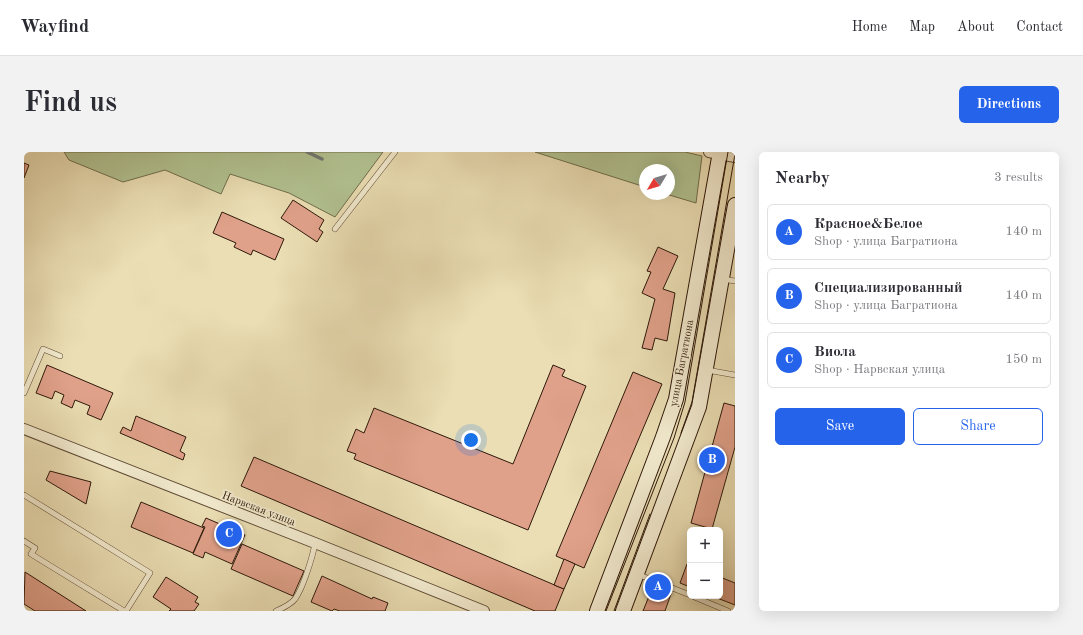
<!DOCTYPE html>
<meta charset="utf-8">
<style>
body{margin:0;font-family:"Old Standard TT",serif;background:#f2f2f3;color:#2b2b33}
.controls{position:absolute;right:12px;bottom:12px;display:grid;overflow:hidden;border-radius:6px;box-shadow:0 4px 16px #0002}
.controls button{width:36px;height:36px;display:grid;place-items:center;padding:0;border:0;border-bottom:1px solid #e1e1e2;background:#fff;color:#2b2b33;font:20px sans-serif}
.compass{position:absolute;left:615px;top:12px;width:36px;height:36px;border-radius:50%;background:#fff;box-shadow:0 4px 16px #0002;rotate:232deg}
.you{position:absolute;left:447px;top:288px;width:14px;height:14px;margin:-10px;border:3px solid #fff;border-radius:50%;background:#1a73e8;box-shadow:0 0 0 6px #1a73e833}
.badge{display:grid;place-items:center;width:26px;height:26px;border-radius:50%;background:#2563eb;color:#fff;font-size:13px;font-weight:700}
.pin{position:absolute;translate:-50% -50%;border:2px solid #fff;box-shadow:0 1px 4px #0006}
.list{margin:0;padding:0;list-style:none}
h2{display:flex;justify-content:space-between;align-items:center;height:52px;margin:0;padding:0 16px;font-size:17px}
h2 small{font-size:13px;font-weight:400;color:#7c7c81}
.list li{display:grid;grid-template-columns:26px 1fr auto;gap:12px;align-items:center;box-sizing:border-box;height:56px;margin:0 8px 8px;padding:0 8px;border:1px solid #e1e1e2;border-radius:6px}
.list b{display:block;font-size:15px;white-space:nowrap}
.list p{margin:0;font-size:13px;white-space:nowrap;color:#7c7c81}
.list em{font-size:13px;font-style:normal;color:#7c7c81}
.actions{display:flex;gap:8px;padding:12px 16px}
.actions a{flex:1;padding:9px 0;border:1px solid #2563eb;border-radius:6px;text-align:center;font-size:14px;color:#2563eb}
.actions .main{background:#2563eb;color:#fff}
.map{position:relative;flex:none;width:711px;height:459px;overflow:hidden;border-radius:6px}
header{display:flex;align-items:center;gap:24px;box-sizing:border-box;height:56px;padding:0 20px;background:#fff;border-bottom:1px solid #e1e1e2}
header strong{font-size:19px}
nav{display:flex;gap:22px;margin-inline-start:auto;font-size:14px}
.intro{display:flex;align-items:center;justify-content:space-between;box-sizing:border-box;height:96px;padding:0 24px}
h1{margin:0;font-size:28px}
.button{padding:10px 18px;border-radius:6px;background:#2563eb;color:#fff;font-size:14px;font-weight:700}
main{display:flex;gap:24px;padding:0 24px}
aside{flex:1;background:#fff;border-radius:6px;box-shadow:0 4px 16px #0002}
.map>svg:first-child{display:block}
.green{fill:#b2c291;stroke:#706d4d}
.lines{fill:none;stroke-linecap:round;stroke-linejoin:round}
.stream{stroke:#707971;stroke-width:3.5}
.building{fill:#e0a18a;stroke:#2e1809}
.lane-casing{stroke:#5d4a34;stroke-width:6}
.street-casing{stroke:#5d4a34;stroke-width:12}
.secondary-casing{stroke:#2e1809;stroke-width:16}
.lane{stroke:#f2eace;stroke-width:5}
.street{stroke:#f2eace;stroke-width:10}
.secondary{stroke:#f2eace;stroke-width:14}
.tram{stroke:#2e1809;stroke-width:1}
.labels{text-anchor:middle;stroke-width:3.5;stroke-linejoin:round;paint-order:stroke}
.street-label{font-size:11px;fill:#2e1809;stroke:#f2eace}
</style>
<header>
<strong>Wayfind</strong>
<nav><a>Home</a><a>Map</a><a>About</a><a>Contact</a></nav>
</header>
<div class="intro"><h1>Find us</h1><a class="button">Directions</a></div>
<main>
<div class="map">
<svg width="711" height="459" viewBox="0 0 711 459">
<rect width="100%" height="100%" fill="#ebdeb4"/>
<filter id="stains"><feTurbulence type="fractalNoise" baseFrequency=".005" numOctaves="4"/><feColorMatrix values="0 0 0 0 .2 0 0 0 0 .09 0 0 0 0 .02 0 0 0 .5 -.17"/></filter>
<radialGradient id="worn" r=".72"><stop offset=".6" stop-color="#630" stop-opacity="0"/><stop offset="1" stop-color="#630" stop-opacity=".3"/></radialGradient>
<g class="green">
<path d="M40 0H359L311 65 265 41 206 22 197 42 141 18 99 30 45 8Z"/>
<path d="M511 0H661L678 4 672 51 642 42H645V18H621V35Z"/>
</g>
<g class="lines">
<path class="stream" d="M283 0 298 7"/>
</g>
<g class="building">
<path d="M0 11 5 13 0 26Z"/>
<path d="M269 48 300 68 295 77 299 80 293 90 257 66Z"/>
<path d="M198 60 260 87 251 108 229 98 227 103 210 95 212 91 189 81Z"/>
<path d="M634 95 654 104 639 137 651 141 643 189 631 186 628 198 618 196 631 147 618 141 627 120 623 119Z"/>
<path d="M23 213 89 241 77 268 63 262 66 254 51 248 48 256 37 251 40 243 31 239 28 247 12 241Z"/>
<path d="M529 213 541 218 538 224 562 234 504 378 330 307 332 302 323 299 332 277 340 281 350 256 489 312Z"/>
<path d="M609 220 638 232 560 416 532 404Z"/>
<path d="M700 251 711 254V295L688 377 667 371Z"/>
<path d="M112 264 162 285 156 299 161 302 159 308 96 281 99 275 107 279Z"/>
<path d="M230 305 540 437 531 459H511L217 334Z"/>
<path d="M26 319 67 330 62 352 22 328Z"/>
<path d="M117 350 180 376 169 401 107 375Z"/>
<path d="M182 366 221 383 208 412 181 400 179 406 169 402 181 375 178 374Z"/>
<path d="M218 392 280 419 269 444 207 417Z"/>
<path d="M540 407 551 412 540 437 530 433Z"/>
<path d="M663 412 666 413V435L656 431Z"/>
<path d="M1 420 62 459H11L0 452Z"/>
<path d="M298 424 348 447 349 445 364 451 361 459H316L310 457 308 459 287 450Z"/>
<path d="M142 425 174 445 171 450 175 452 170 459H145L147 457 129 445Z"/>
<path d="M696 425 711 431V453L688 444H696Z"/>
<path d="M630 432 648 439 641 459H619Z"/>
</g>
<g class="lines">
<defs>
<g id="lane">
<path d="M311 77 371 0"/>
<path d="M699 127 711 129"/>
<path d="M683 218 711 223"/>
<path d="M0 241 19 197 36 204"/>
<path d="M0 343 126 421 102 459"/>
<path d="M0 389 11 396 7 402 100 459"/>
<path d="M613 422 666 443"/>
<path d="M668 444 704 459"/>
<path d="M252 459C259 456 266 453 271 447 279 436 289 404 291 391"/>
</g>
<g id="street">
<path d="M685 0 711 5"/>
<path d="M0 277 291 391 460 459"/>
</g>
<g id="secondary">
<path d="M573 459 639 285 652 247 696 0"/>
<path d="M599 459 675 255 711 53"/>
</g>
</defs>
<use href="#lane" class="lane-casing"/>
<use href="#street" class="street-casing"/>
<use href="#secondary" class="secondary-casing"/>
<use href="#lane" class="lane"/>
<use href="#street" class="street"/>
<use href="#secondary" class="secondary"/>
<g class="tram">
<path d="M657 281 668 250 711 2"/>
<path d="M582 459 650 286 661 250 704 0"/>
<path d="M590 459 626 362"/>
</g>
</g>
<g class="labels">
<g class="street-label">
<text transform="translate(657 211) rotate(-79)" y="4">улица Багратиона</text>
<text transform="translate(235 356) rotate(21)" y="4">Нарвская улица</text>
</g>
</g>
<rect width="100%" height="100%" filter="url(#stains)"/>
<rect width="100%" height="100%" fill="url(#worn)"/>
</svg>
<div class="controls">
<button>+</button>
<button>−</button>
</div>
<svg class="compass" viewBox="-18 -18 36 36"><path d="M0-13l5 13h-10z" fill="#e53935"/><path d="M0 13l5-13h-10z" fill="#7c7c81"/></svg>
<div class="you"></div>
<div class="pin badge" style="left:634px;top:435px">A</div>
<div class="pin badge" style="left:688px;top:308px">B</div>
<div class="pin badge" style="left:205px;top:382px">C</div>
</div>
<aside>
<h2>Nearby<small>3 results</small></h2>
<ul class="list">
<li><span class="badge">A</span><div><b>Красное&amp;Белое</b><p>Shop · улица Багратиона</p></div><em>140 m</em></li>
<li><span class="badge">B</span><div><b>Специализированный</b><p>Shop · улица Багратиона</p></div><em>140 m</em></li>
<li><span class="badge">C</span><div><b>Виола</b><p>Shop · Нарвская улица</p></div><em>150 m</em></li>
</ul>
<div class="actions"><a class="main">Save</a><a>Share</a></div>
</aside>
</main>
